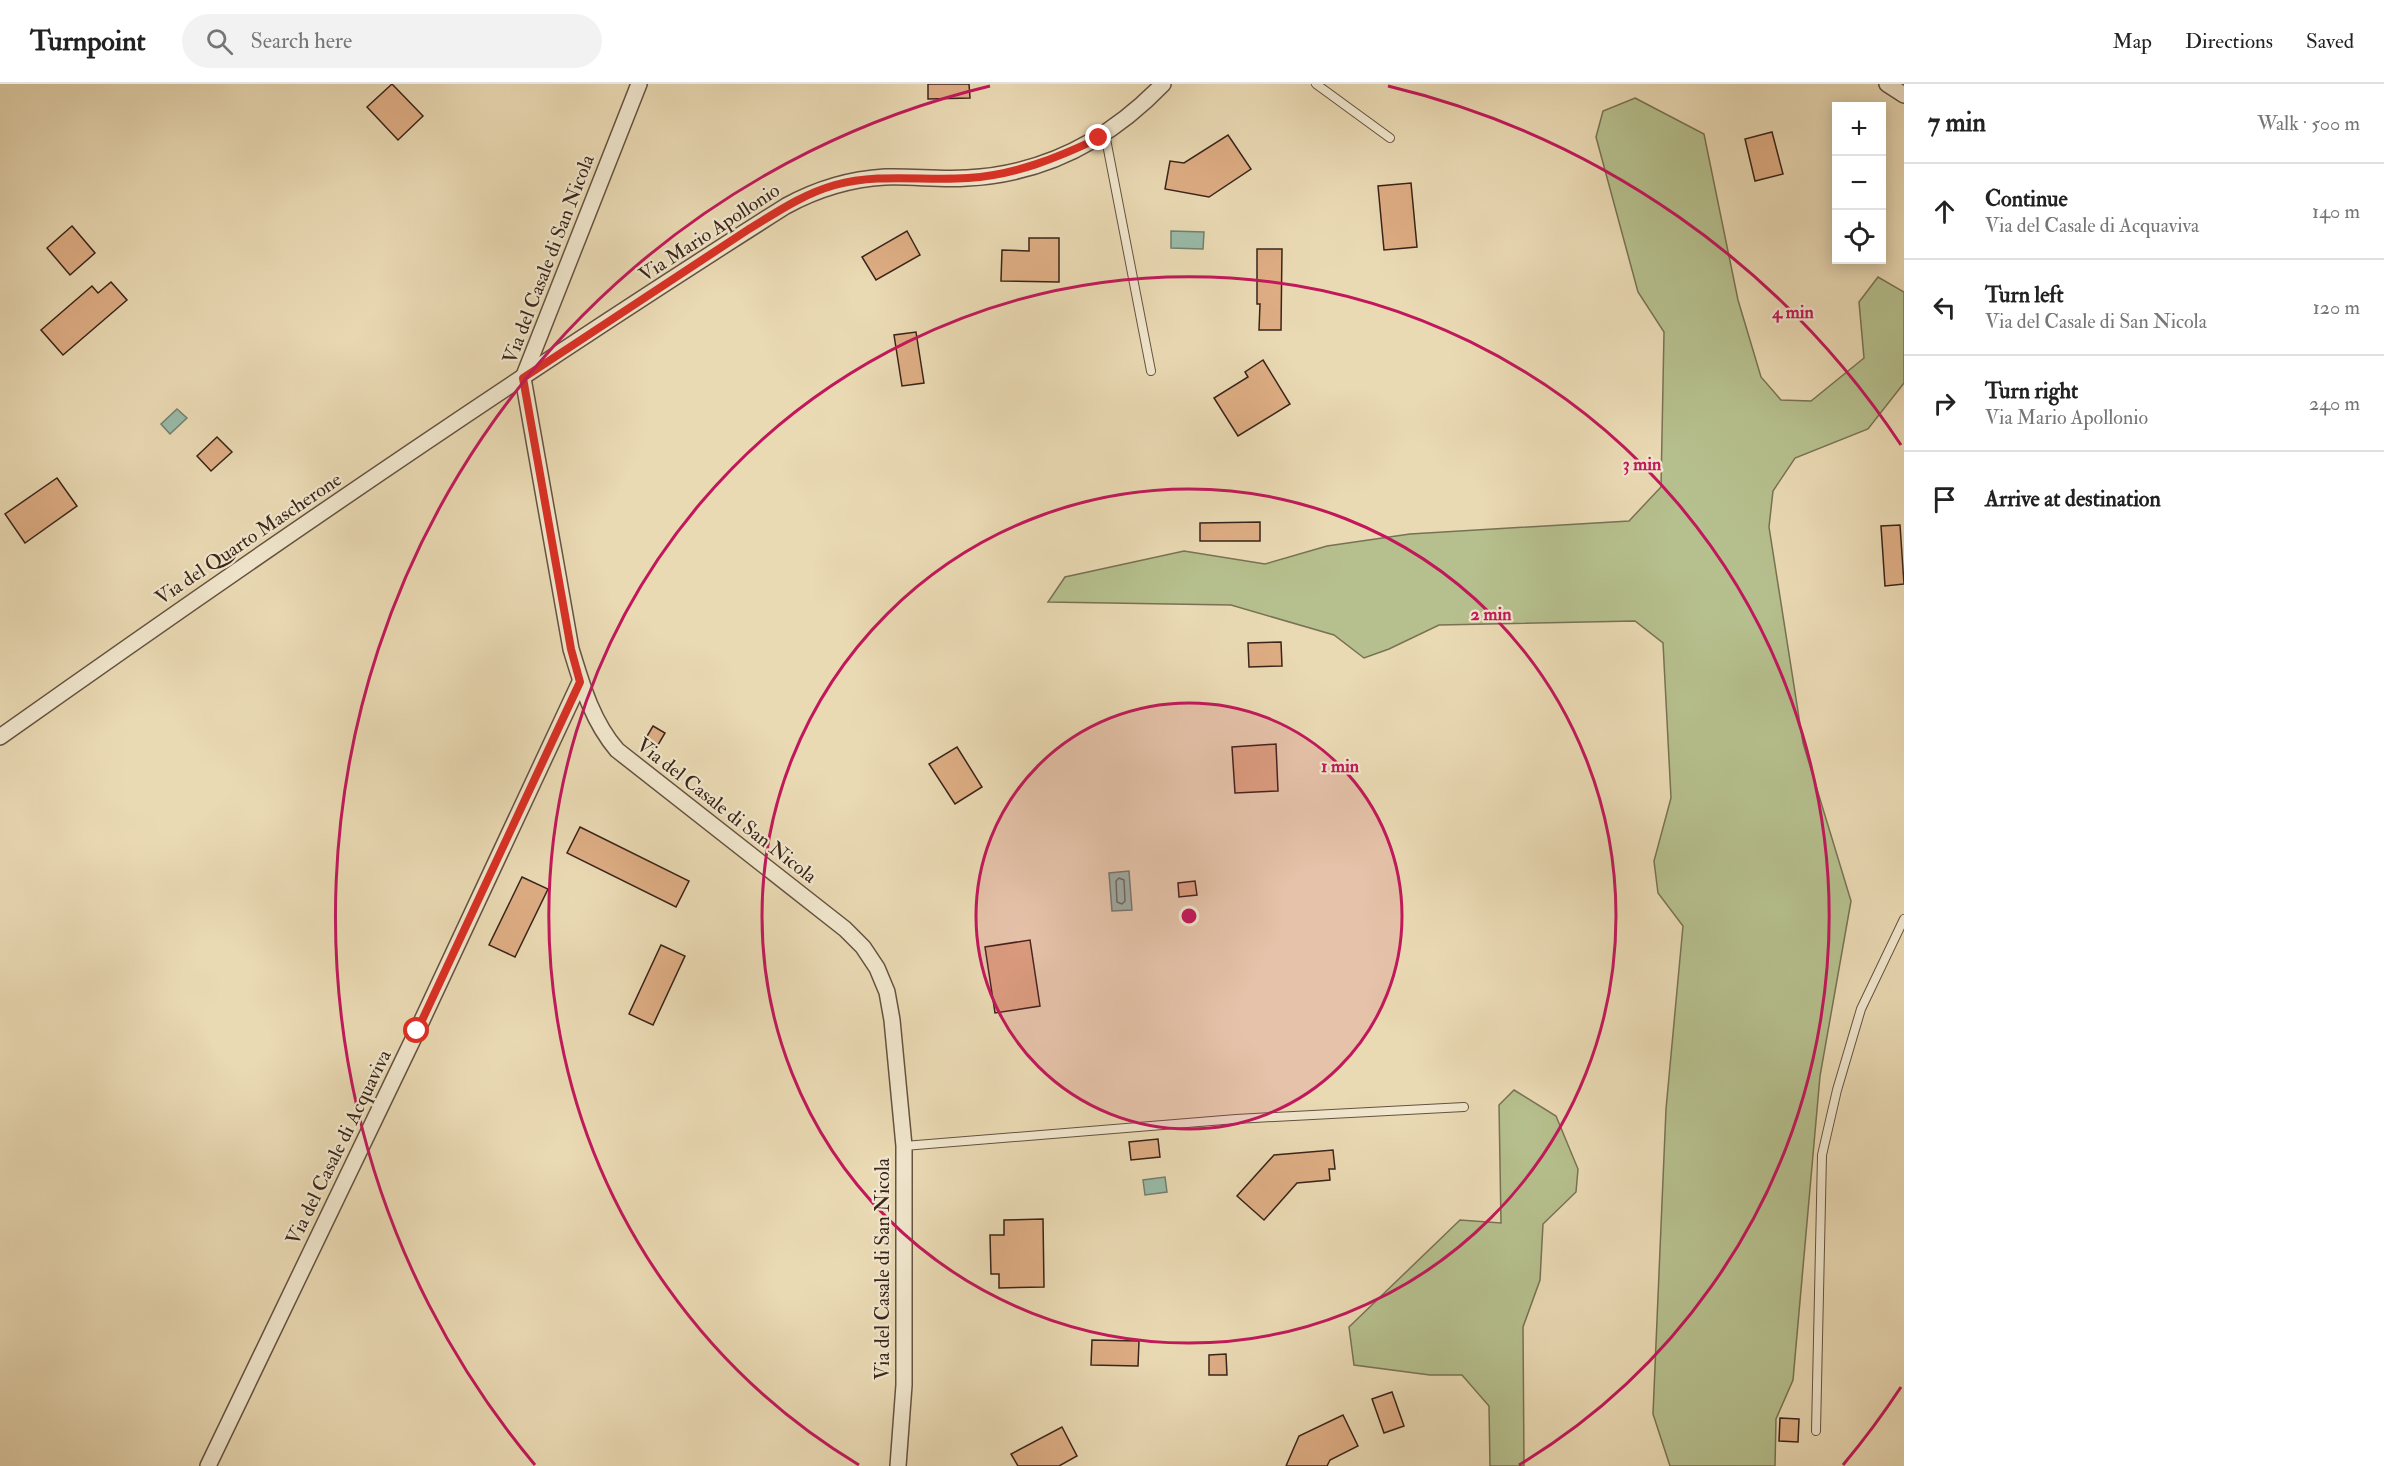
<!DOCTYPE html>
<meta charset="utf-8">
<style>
body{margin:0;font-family:"IM FELL Double Pica",serif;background:#f2f2f2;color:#222}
.controls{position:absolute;right:18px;top:18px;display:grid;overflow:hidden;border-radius:0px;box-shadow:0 3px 15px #0003}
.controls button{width:54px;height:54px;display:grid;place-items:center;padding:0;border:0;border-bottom:2px solid #e0e0e0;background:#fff;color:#222;font:30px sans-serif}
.stop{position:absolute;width:18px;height:18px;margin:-14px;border:4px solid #d93025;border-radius:50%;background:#fff}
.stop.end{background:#d93025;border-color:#fff;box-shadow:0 2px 6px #0008}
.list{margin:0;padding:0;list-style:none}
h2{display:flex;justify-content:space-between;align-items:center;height:78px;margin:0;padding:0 24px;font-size:26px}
h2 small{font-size:20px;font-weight:400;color:#767676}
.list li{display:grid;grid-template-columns:39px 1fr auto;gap:18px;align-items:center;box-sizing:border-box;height:96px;padding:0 24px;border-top:2px solid #e0e0e0}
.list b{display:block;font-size:22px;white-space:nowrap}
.list p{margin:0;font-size:20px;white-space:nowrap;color:#767676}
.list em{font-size:20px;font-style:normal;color:#767676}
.icon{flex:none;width:33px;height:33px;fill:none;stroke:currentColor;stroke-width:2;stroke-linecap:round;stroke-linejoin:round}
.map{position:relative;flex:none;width:1904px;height:1382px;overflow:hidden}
header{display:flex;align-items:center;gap:36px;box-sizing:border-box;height:84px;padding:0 30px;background:#fff;border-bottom:2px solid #e0e0e0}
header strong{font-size:28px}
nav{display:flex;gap:33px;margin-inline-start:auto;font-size:21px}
.search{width:420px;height:54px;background:#f2f2f2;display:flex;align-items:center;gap:15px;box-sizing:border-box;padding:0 21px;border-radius:33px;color:#767676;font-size:22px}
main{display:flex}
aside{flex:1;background:#fff}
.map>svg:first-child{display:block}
.green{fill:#b6c08e;stroke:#787254;stroke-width:1.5}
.water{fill:#99bba8;stroke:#737f6f;stroke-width:1.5}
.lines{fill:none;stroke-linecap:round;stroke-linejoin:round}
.shore{stroke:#697061;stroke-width:1.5}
.building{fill:#dead84;stroke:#39241a;stroke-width:1.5}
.lane-casing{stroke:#655240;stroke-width:10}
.street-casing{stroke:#655240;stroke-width:18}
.lane{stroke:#f1e7ce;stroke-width:8}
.street{stroke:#f1e7ce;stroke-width:15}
.route{stroke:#d93025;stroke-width:8}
.ring{fill:none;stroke:#c2185b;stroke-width:3}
.labels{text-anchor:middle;stroke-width:4.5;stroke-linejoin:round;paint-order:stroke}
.street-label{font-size:20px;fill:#39241a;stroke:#f1e7ce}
.centre{fill:#c2185b;stroke:#f1e7ce;stroke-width:3}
.ring-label{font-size:18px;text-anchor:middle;font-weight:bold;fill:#c2185b;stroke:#f1e7ce;stroke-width:4.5;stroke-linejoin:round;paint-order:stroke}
</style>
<header>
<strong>Turnpoint</strong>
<div class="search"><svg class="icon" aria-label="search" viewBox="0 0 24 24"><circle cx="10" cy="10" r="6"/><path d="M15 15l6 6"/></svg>Search here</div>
<nav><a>Map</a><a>Directions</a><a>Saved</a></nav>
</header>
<main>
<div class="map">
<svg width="1904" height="1382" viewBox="0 0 1904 1382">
<rect width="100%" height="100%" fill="#eadab4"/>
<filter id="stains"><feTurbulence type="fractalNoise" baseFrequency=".00333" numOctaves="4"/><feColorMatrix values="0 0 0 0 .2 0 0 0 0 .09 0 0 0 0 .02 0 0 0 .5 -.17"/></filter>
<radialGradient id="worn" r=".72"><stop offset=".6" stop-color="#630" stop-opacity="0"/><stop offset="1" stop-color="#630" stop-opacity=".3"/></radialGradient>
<g class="green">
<path d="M1635 14 1704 50 1738 216 1761 293 1781 316 1811 317 1864 274 1859 218 1878 193 1904 208V299L1868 345 1795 374 1773 407 1769 443 1803 659 1851 817 1820 992 1793 1296 1776 1335 1775 1382H1670L1653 1330 1666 1025 1683 842 1658 809 1654 777 1671 714 1663 559 1635 537 1439 541 1389 565 1364 574 1334 551 1231 521 1048 518 1065 493 1184 467 1265 480 1327 462 1410 450 1629 437 1661 403 1664 248 1638 208 1596 53 1603 27Z"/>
<path d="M1514 1006 1556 1032 1578 1085 1576 1108 1543 1140 1540 1196 1523 1243 1524 1382H1490L1489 1322 1462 1291H1430L1354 1281 1349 1243 1460 1136 1501 1139 1499 1021Z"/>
</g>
<g class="water">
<path d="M1171 147 1204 148 1203 165 1171 164Z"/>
<path d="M177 325 187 334 170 350 161 340Z"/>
<path d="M1129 787 1132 826 1112 827 1109 789Z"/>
<path d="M1165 1093 1167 1108 1145 1111 1143 1096Z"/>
</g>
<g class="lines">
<path class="shore" d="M1119 794 1124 796 1125 817 1122 820 1117 818 1116 797Z"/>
</g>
<g class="building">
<path d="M392 0 423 32 398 56 367 23Z"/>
<path d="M928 0H969L970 14 928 15Z"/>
<path d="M1772 48 1783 90 1755 97 1745 55Z"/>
<path d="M1228 51 1251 85 1209 113 1165 105 1170 77 1184 79Z"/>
<path d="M1411 99 1417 163 1384 166 1378 102Z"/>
<path d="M72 142 95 169 70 191 47 164Z"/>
<path d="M907 147 920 171 876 196 862 173Z"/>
<path d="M1029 154H1059V198L1001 197 1002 166 1029 167Z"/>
<path d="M1257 165H1282L1281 246H1259L1260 220H1257Z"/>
<path d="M111 198 127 216 63 271 41 246 92 202 98 209Z"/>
<path d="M916 248 924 299 902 302 894 251Z"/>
<path d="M1263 276 1290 320 1238 352 1214 314 1248 293 1245 288Z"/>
<path d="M217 353 232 368 211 387 197 372Z"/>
<path d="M57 394 77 422 25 459 5 430Z"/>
<path d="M1260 438V457H1200V439Z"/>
<path d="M1900 441 1904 500 1885 502 1881 442Z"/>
<path d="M1281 558 1282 582 1249 583 1248 559Z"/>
<path d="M653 642 665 649 655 666 643 659Z"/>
<path d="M1276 660 1278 707 1235 709 1232 663Z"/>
<path d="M957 663 982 703 955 720 929 680Z"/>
<path d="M580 743 689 797 676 823 567 769Z"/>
<path d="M522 793 548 805 515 873 489 861Z"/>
<path d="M1195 797 1197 811 1179 813 1178 799Z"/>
<path d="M1030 856 1040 922 995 929 985 863Z"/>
<path d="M661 861 685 872 653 941 629 930Z"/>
<path d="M1158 1055 1160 1073 1131 1076 1129 1058Z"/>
<path d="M1333 1066 1335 1085H1329L1330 1096 1297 1099 1264 1136 1237 1112 1274 1071Z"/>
<path d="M1043 1135 1044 1203 999 1204V1190H991L990 1151H1004V1136Z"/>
<path d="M1092 1256 1139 1257 1138 1282 1091 1281Z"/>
<path d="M1226 1270 1227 1291H1209V1271Z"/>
<path d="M1392 1308 1404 1342 1384 1349 1372 1315Z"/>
<path d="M1343 1331 1358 1362 1330 1376 1327 1382H1286L1299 1352Z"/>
<path d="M1780 1334 1799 1335 1798 1358 1779 1357Z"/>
<path d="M1062 1343 1077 1372 1059 1382H1018L1011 1370Z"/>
</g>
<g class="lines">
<defs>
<g id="lane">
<path d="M1316 0 1390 54"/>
<path d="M1105 50 1151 287"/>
<path d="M904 1062 1236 1035 1464 1023"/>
<path d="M1816 1347 1822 1071 1837 1006 1861 925 1904 835"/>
</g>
<g id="street">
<path d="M639 0 523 294 571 565C582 601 592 637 617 666L845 845 863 863 877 884 887 908 892 936 904 1062V1301L898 1382"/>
<path d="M1887 0 1904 11"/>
<path d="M0 653C258 470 519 291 786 122 817 105 850 95 885 93 913 92 940 96 967 94 1045 90 1110 55 1163 0"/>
<path d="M208 1382 417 947 580 598"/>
</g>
</defs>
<use href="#lane" class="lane-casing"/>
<use href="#street" class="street-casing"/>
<use href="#lane" class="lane"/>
<use href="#street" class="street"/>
</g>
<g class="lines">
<path class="route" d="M417 947 580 598 571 565 523 294 749 145C777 128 803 110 835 101 879 89 923 97 968 94 1015 91 1057 74 1099 54"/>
</g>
<circle cx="1189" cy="832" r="213" fill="#c2185b" fill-opacity=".12"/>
<g class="ring">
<circle cx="1189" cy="832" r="213"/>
<circle cx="1189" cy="832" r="427"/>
<path d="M859 1381A640 640 0 1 1 1519 1381"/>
<path d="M1901 1303A854 854 0 0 1 1843 1381M535 1381A854 854 0 0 1 990 2M1388 2A854 854 0 0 1 1901 361"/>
</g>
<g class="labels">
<g class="street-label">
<text transform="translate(709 148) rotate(-33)" y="7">Via Mario Apollonio</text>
<text transform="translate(548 175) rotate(-69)" y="7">Via del Casale di San Nicola</text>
<text transform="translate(248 454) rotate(-34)" y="7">Via del Quarto Mascherone</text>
<text transform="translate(727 726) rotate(38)" y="7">Via del Casale di San Nicola</text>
<text transform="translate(338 1063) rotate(-64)" y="7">Via del Casale di Acquaviva</text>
<text transform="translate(882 1185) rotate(-90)" y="7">Via del Casale di San Nicola</text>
</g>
</g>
<circle cx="1189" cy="832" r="9" class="centre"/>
<g class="ring-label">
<text x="1793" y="234">4 min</text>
<text x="1642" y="386">3 min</text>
<text x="1491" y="536">2 min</text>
<text x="1340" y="688">1 min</text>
</g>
<rect width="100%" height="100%" filter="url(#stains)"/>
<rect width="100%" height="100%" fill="url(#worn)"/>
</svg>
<div class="controls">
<button>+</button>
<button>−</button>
<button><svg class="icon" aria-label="locate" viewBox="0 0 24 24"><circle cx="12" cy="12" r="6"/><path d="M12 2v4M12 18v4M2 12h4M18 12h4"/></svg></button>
</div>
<div class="stop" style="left:417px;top:947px"></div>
<div class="stop end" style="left:1099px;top:54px"></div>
</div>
<aside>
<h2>7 min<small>Walk · 500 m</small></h2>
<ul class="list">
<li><svg class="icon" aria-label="ahead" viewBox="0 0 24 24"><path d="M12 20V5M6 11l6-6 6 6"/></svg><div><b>Continue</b><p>Via del Casale di Acquaviva</p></div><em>140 m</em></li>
<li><svg class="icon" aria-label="left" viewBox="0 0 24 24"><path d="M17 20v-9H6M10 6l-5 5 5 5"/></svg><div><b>Turn left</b><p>Via del Casale di San Nicola</p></div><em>120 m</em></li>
<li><svg class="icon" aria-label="right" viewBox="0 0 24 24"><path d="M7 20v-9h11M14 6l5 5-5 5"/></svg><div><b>Turn right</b><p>Via Mario Apollonio</p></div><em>240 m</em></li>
<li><svg class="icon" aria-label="arrive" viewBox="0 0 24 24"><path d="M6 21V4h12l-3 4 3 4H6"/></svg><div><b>Arrive at destination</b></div></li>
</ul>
</aside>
</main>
